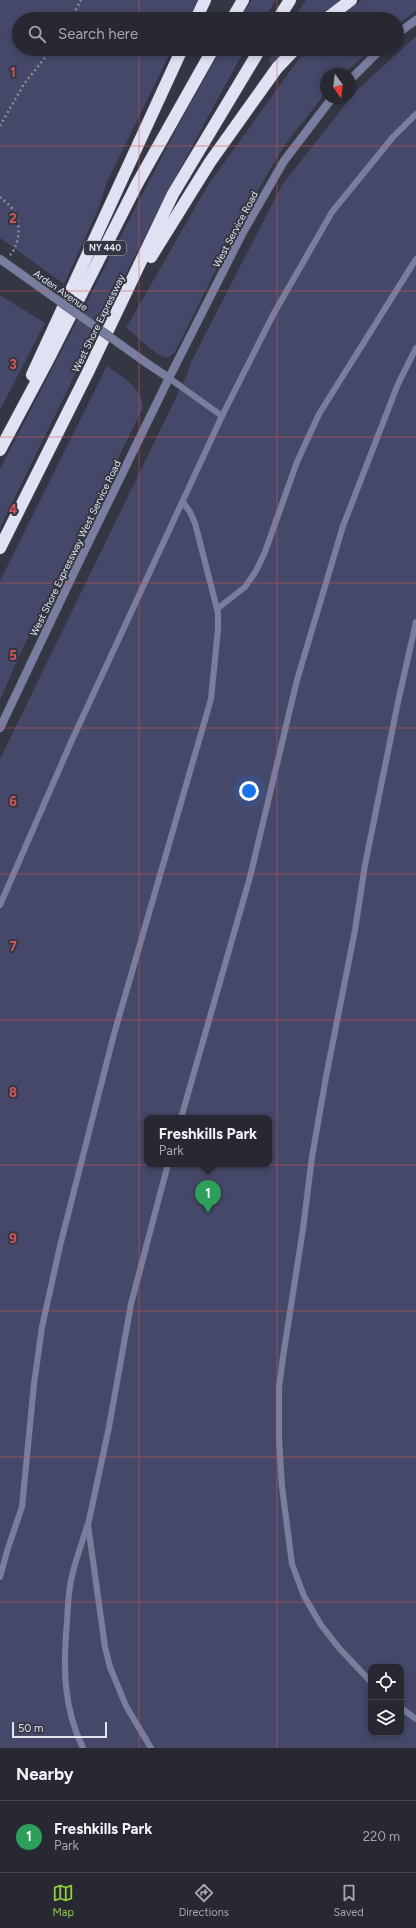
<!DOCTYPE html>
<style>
body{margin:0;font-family:Figtree,sans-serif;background:#33343e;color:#f1f3f6}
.controls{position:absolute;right:12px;bottom:12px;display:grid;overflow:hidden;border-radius:8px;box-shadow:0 2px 6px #0003}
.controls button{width:36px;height:36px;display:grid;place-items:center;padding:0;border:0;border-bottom:1px solid #43444d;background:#272832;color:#f1f3f6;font:20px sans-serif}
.compass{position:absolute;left:320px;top:68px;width:36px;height:36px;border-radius:50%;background:#272832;box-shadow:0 2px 6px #0003;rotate:166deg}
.scale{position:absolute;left:12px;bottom:10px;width:95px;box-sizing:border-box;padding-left:4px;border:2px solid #e2e3ec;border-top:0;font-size:11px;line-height:14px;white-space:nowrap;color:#e2e3ec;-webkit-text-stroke:3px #343643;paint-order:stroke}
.you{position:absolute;left:249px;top:791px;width:14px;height:14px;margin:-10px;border:3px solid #fff;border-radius:50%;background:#1a73e8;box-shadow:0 0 0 6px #1a73e833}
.badge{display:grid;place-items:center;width:26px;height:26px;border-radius:50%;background:#92cd3f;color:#fff;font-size:13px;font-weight:700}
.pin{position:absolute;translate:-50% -33px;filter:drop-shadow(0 1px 2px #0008)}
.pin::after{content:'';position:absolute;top:21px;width:14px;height:12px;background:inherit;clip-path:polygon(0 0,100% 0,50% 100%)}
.popup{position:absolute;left:144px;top:1115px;width:128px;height:52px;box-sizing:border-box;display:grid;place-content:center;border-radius:8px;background:#272832;filter:drop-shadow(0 1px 3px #0005);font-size:13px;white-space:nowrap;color:#a4a6ac}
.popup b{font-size:15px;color:#f1f3f6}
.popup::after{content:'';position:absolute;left:50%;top:100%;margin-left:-8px;border:8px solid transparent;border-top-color:#272832}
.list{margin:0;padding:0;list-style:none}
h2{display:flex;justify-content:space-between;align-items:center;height:52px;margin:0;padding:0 16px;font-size:17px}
h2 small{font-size:13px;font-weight:400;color:#a4a6ac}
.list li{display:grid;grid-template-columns:26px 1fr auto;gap:12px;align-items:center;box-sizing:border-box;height:72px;padding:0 16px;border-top:1px solid #43444d}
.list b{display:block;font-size:15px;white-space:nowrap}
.list p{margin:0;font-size:13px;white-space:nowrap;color:#a4a6ac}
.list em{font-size:13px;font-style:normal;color:#a4a6ac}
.icon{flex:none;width:22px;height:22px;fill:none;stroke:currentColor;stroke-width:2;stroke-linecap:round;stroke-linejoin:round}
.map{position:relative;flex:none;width:416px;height:1748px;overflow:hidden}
.search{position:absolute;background:#272832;box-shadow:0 2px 6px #0003;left:12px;right:12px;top:12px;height:44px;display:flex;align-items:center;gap:10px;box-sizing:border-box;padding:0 14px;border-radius:22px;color:#a4a6ac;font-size:15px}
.sheet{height:124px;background:#272832}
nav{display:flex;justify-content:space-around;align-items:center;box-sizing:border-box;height:56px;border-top:1px solid #43444d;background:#272832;font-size:11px;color:#a4a6ac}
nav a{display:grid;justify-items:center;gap:2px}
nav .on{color:#92cd3f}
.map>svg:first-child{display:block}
.green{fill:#454868;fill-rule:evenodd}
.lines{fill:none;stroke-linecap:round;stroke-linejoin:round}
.service-casing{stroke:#50525e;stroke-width:7}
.minor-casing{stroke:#50525e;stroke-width:9}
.tertiary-casing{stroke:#50525e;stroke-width:9}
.motorway-casing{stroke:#50525e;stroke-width:13}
.path{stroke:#8b8c97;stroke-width:2.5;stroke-dasharray:2 3;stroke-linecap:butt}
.service{stroke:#797d9f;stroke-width:6}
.minor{stroke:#797d9f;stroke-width:8}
.tertiary{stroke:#797d9f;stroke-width:8}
.motorway{stroke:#e0e2f3;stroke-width:12}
.tertiary-bridge-casing{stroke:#50525e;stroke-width:9;stroke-linecap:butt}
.tertiary-bridge{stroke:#797d9f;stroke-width:8}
.grid{fill:none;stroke:#d95759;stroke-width:1;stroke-opacity:0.55}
.labels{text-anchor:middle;stroke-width:4;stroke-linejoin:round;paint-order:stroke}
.shield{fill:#343643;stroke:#aeafb9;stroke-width:1}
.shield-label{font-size:9px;font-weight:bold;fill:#e2e3ec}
.street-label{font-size:10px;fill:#e2e3ec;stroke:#343643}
.grid-label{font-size:13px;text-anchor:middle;font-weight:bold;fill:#d95759;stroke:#343643;stroke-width:4;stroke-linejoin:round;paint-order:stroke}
</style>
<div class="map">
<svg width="416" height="1748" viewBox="0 0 416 1748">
<rect width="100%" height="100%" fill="#343643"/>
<g class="green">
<path d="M0 0H199L189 19H19V49H172L107 182 99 207 64 284 0 238Z"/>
<path d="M252 0H276L264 19H239Z"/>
<path d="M306 0H344L319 19H293Z"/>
<path d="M362 0H416V11L397 25V19H335Z"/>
<path d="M416 36V1748H0V759L186 377 191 362 282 185 356 91ZM147 1118H269V1164H147ZM371 1667H401V1733H371Z"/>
<path d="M221 49H245C158 206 78 367 0 528V469L178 126Z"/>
<path d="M274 49H286L273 64 268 61Z"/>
<path d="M307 49H371L344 74H326V92L284 146 242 217 175 352 167 358C154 355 138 336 126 328L208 185 298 60Z"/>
<path d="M0 295 45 323 0 410Z"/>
<path d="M107 366C123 378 142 387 143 408L20 654 0 700V581Z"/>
</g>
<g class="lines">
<defs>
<g id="service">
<path d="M169 378 222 416"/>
<path d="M217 609 245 587 256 571 265 552 297 462 319 414 416 259"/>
<path d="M0 905 72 740 222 416 274 313 332 212 393 137 416 114"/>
<path d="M181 1118 250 877 297 680 343 526 398 384 416 348"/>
<path d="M0 1577 8 1548 22 1507 34 1384 42 1327 60 1246 114 1034 211 699 218 629V613L195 523 190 512 183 502"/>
<path d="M371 1682 339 1648 321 1625 304 1596 292 1564 282 1487 279 1440V1388L283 1357 303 1229 312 1157 326 1077 355 930 365 865 398 702 416 622"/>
<path d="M401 1708 416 1719"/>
<path d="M83 1748C63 1707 63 1666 67 1622 68 1607 68 1591 72 1576 76 1559 82 1543 87 1526"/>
<path d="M151 1748 126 1706 110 1667 105 1647 88 1525 109 1427 131 1304 168 1164"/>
</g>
<path id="minor" d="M0 728 79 562 169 378"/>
<g id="tertiary">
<path d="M397 34 416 20"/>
<path d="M350 80 381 49"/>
<path d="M0 259 14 269"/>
<path d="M148 364 169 378 243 232 284 161 332 98"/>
</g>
<g id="motorway">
<path d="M196 19 205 0"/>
<path d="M232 19 243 0"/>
<path d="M278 19 290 0"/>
<path d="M326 19 351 0"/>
<path d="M151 257 210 162 277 68 295 49"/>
<path d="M32 375 182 49"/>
<path d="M0 450 48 360 137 184 213 49"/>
<path d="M0 548 88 372 173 194 260 49"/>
</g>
</defs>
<use href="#service" class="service-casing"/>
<use href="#minor" class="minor-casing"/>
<use href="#tertiary" class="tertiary-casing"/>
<use href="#motorway" class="motorway-casing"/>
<g class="path">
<path d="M71 19 81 0"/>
<path d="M0 126 24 84 52 49"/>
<path d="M0 197C4 201 11 206 14 211 21 223 20 245 10 255"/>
</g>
<use href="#service" class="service"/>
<use href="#minor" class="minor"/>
<use href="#tertiary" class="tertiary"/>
<use href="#motorway" class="motorway"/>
<defs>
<path id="tertiary-bridge" d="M14 269 148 364"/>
</defs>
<use href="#tertiary-bridge" class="tertiary-bridge-casing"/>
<use href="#tertiary-bridge" class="tertiary-bridge"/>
</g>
<path class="grid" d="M139 0V19M277 0V19M139 49V1748M277 49V1748M0 146H416M0 291H416M0 437H416M0 583H416M0 728H416M0 874H416M0 1020H416M0 1165H416M0 1311H416M0 1457H416M0 1602H416"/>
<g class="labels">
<rect class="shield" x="84" y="241" width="42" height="14" rx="3"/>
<g class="shield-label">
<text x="105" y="251">NY 440</text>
</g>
<g class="street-label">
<text transform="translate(235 229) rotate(-62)" y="4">West Service Road</text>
<text transform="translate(61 290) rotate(35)" y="4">Arden Avenue</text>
<text transform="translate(98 323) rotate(-64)" y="4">West Shore Expressway</text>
<text transform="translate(75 548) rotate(-64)" y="4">West Shore Expressway West Service Road</text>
</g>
</g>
<g class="grid-label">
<text x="13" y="77">1</text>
<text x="13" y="223">2</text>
<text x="13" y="369">3</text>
<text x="13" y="514">4</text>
<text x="13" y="660">5</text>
<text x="13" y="806">6</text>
<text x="13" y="951">7</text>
<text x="13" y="1097">8</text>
<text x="13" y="1243">9</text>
</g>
</svg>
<div class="controls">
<button><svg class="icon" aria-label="locate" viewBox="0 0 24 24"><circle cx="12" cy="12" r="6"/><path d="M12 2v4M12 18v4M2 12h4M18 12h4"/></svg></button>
<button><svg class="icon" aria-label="layers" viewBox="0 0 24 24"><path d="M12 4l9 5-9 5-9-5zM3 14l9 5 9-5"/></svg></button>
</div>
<svg class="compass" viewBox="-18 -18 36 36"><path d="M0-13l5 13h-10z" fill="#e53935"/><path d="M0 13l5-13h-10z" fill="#a4a6ac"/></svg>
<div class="scale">50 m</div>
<div class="you"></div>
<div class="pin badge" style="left:208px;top:1213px;background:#2e9e5b">1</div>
<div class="popup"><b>Freshkills Park</b>Park</div>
<div class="search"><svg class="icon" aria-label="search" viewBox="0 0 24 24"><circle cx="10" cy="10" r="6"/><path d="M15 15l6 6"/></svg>Search here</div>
</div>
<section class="sheet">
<h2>Nearby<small></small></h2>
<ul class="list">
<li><span class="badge" style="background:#2e9e5b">1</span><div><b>Freshkills Park</b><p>Park</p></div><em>220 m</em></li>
</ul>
</section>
<nav>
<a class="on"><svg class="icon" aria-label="map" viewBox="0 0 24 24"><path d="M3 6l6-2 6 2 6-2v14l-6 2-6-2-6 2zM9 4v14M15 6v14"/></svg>Map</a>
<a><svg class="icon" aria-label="directions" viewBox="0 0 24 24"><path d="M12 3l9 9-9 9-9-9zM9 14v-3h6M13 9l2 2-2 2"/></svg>Directions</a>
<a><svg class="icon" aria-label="saved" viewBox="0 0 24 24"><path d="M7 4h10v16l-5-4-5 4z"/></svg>Saved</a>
</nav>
